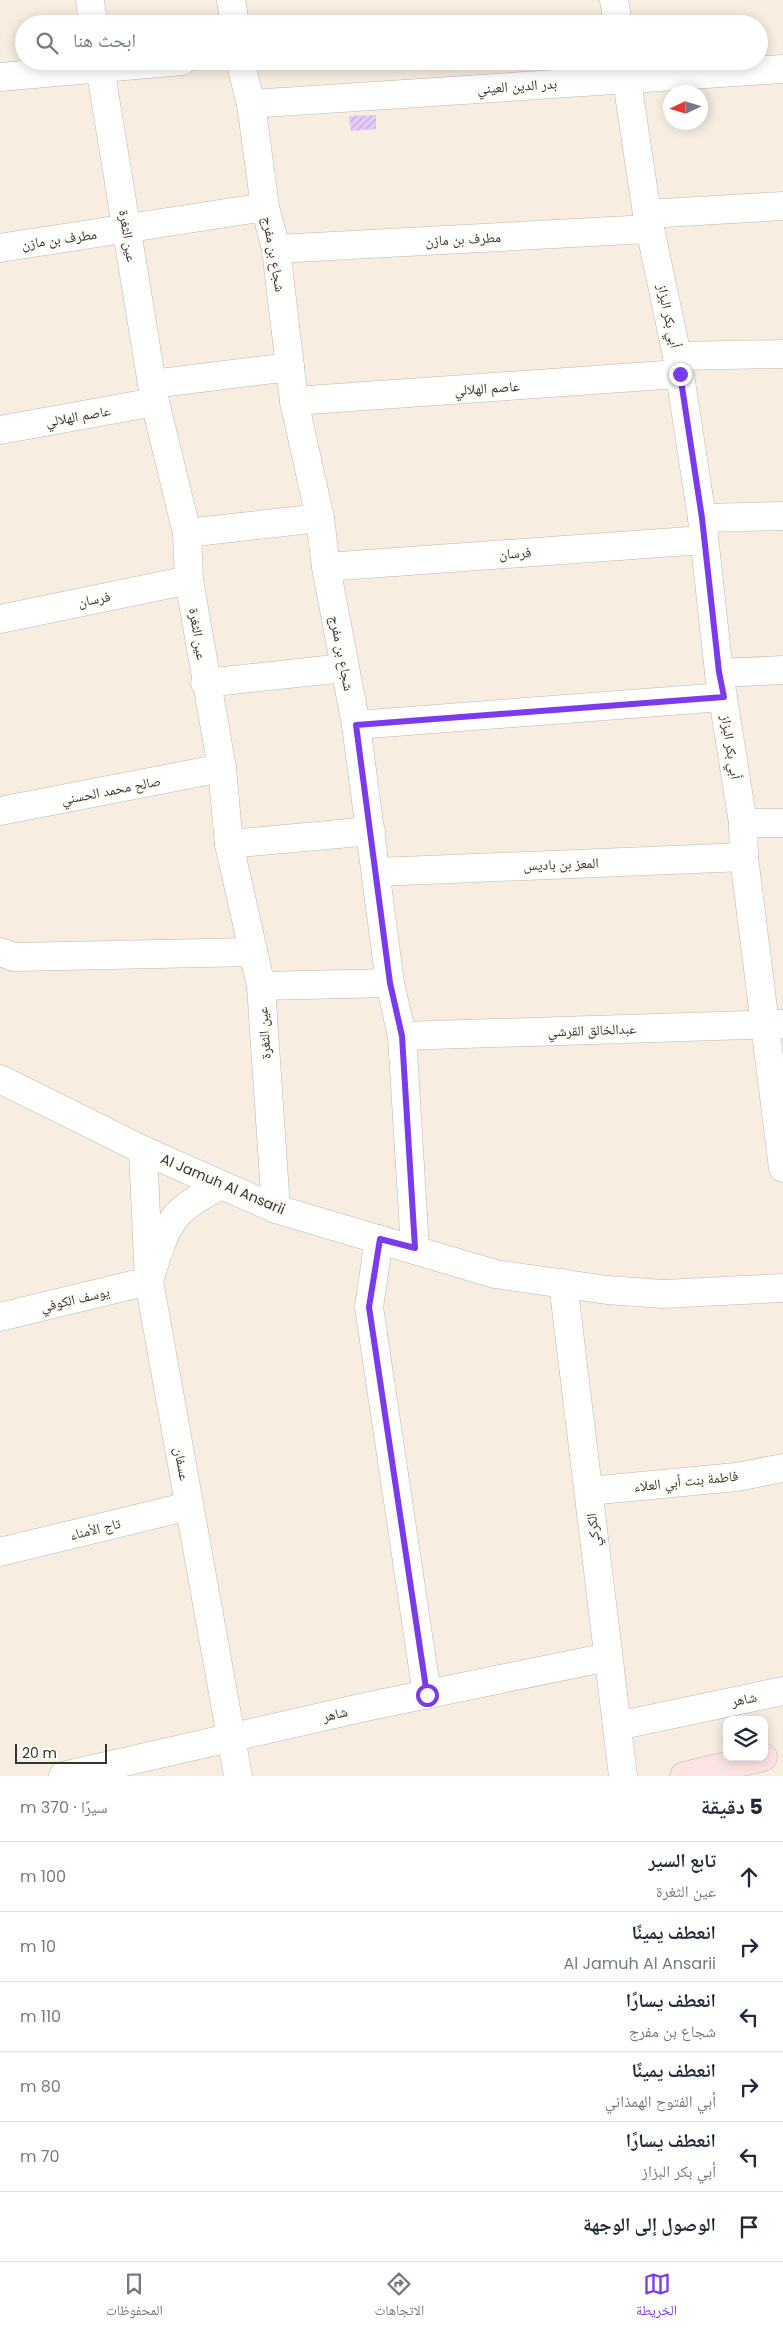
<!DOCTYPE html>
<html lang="ar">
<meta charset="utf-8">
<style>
body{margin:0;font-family:Poppins,"Noto Naskh Arabic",sans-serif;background:#f6f6f7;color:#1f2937;direction:rtl}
.controls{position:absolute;right:15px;bottom:15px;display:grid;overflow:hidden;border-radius:10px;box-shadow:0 2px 12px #0003}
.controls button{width:45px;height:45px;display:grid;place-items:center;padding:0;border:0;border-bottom:1px solid #e0e1e3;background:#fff;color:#1f2937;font:25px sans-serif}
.compass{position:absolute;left:663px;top:85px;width:45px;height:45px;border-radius:50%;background:#fff;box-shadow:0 2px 12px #0003;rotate:266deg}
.scale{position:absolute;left:15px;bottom:12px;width:92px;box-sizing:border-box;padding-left:5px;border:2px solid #37332e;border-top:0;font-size:14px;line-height:18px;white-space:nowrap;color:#37332e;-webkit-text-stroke:4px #fffbf6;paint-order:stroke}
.stop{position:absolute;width:15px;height:15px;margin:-11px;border:4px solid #7c3aed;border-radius:50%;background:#fff}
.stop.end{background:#7c3aed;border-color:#fff;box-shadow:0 1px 5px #0008}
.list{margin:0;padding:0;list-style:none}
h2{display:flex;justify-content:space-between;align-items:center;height:65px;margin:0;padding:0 20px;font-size:21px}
h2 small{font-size:16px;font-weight:400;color:#747a83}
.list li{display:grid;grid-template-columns:32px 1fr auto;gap:15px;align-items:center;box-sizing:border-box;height:70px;padding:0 20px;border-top:1px solid #e0e1e3}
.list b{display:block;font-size:19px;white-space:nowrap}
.list p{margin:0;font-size:16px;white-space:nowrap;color:#747a83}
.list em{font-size:16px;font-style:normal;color:#747a83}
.icon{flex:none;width:28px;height:28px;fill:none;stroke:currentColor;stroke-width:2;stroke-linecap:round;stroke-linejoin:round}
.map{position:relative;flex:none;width:783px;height:1776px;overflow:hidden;direction:ltr}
.search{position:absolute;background:#fff;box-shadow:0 2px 12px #0003;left:15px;right:15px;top:15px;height:55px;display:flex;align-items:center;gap:12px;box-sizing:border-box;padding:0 18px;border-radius:28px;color:#747a83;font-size:19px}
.sheet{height:485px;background:#fff}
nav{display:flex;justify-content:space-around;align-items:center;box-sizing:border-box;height:70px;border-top:1px solid #e0e1e3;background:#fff;font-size:14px;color:#747a83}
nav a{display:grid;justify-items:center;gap:2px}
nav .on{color:#7c3aed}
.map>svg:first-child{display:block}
.building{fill:url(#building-hatch)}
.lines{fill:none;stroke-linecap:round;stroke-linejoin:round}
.minor-casing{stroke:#c0b6ab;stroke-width:29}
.tertiary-casing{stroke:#c0b6ab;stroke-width:29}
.secondary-casing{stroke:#c0b6ab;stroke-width:29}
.minor{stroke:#fff;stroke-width:28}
.tertiary{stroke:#fff;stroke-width:28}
.secondary{stroke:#fce4e2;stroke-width:28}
.route{stroke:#7c3aed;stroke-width:6}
.labels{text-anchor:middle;stroke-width:4;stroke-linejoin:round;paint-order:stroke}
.street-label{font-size:14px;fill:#37332e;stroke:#fffbf6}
</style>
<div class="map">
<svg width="783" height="1776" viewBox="0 0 783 1776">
<defs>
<pattern id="building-hatch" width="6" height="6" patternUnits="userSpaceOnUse" patternTransform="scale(1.25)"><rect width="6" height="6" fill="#e5cbfb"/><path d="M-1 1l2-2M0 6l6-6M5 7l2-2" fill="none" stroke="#c5afd7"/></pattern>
</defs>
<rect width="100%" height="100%" fill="#f7ede1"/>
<path class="building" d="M376 115V129L351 131 349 116Z"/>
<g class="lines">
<defs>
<g id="minor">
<path d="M90 0 93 24"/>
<path d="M231 0 235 24"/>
<path d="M614 0 618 24"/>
<path d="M99 61 155 402 187 533 189 580 222 768 229 844 261 986 276 1209"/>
<path d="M240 61 251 104 265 207 276 249 294 401 320 518 326 567 356 725 390 983 402 1036 415 1248"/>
<path d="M624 61 647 214 677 356 702 518 719 673 743 823 744 857 783 1168"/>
<path d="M0 77 182 61"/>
<path d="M251 104 783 69"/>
<path d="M647 214 783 206"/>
<path d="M0 248 265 207"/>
<path d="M276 249 649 229"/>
<path d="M677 356 783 354"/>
<path d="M152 384 290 367"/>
<path d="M294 401 679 374"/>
<path d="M0 430 155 402"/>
<path d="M702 518 783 516"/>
<path d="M187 533 320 518"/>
<path d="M326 567 703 540"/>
<path d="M0 619 189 580"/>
<path d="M719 673 783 670"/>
<path d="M205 683 344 668"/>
<path d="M356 725 723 697"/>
<path d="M0 811 222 768"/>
<path d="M743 823H783"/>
<path d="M229 844 371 831"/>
<path d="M377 872 744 857"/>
<path d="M0 952 14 957 253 952"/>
<path d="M261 986 390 983"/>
<path d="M402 1036 783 1024"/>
<path d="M143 1150 149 1281 238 1776"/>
<path d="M379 1239 369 1307 427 1695"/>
<path d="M563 1283 623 1776"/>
<path d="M0 1317 149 1281C155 1262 163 1232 176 1216 188 1203 205 1194 221 1185"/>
<path d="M589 1491 736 1477 783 1468"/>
<path d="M0 1552 189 1506"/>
<path d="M617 1726 783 1691"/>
<path d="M63 1776 365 1707 608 1657"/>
</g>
<path id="tertiary" d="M0 1079 143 1150 276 1209 495 1274 607 1290 663 1294 783 1288"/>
<path id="secondary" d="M684 1776 763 1757"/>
</defs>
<use href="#minor" class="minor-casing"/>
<use href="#tertiary" class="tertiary-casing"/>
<use href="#secondary" class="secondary-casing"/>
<use href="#minor" class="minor"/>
<use href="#tertiary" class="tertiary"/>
<use href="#secondary" class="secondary"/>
</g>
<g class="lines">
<path class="route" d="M427 1695 369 1307 380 1239 415 1248 402 1036 390 983 356 725 724 697 719 672 702 518 680 374"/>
</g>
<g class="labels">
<g class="street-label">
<text transform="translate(517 86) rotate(-4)" y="5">بدر الدين العيني</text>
<text transform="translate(128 236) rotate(81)" y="5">عين الثغرة</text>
<text transform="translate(59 239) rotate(-8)" y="5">مطرف بن مازن</text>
<text transform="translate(463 239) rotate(-3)" y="5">مطرف بن مازن</text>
<text transform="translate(274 254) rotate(80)" y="5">شجاع بن مفرج</text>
<text transform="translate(669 316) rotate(78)" y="5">أبي بكر البزاز</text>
<text transform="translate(487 388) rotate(-4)" y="5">عاصم الهلالي</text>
<text transform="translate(78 416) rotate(-10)" y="5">عاصم الهلالي</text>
<text transform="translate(515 553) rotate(-4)" y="5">فرسان</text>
<text transform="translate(94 599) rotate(-11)" y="5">فرسان</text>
<text transform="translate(198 634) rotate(81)" y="5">عين الثغرة</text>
<text transform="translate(342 653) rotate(79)" y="5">شجاع بن مفرج</text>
<text transform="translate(731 747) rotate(81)" y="5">أبي بكر البزاز</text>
<text transform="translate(111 790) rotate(-11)" y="5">صالح محمد الحسني</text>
<text transform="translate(561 864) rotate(-2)" y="5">المعز بن باديس</text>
<text transform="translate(592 1030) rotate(-2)" y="5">عبدالخالق القرشي</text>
<text transform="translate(264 1033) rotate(-94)" y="5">عين الثغرة</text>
<text transform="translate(223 1184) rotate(23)" y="5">Al Jamuh Al Ansarii</text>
<text transform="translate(75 1299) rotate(-13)" y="5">يوسف الكوفي</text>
<text transform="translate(182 1464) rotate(80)" y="5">عسفان</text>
<text transform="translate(686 1481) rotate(-6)" y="5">فاطمة بنت أبي العلاء</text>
<text transform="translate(95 1529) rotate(-14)" y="5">تاج الأمناء</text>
<text transform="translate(593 1530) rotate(-97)" y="5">الكركي</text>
<text transform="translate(744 1699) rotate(-12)" y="5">شاهر</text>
<text transform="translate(335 1714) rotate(-13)" y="5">شاهر</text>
</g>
</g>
</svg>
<div class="controls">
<button><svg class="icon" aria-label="layers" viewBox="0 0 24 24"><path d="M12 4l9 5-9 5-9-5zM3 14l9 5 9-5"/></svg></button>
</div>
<svg class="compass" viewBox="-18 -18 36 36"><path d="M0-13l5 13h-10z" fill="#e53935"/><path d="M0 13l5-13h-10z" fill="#747a83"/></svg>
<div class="scale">20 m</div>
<div class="stop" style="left:427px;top:1695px"></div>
<div class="stop end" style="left:680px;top:374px"></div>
<div class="search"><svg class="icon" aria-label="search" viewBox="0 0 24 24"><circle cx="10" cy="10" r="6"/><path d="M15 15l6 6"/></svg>ابحث هنا</div>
</div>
<section class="sheet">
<h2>5 دقيقة<small>سيرًا · 370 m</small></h2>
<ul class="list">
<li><svg class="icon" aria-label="ahead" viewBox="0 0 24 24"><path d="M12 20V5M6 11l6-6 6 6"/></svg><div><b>تابع السير</b><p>عين الثغرة</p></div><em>100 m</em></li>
<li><svg class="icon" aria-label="right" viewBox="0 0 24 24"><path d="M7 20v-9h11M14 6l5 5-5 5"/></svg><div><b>انعطف يمينًا</b><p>Al Jamuh Al Ansarii</p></div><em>10 m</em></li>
<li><svg class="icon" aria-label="left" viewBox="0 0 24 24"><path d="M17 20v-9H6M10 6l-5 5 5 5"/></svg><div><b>انعطف يسارًا</b><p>شجاع بن مفرج</p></div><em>110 m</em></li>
<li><svg class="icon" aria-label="right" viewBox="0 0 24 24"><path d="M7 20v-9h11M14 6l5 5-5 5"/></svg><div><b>انعطف يمينًا</b><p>أبي الفتوح الهمذاني</p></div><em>80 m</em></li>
<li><svg class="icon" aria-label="left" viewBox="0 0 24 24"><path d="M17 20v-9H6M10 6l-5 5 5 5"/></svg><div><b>انعطف يسارًا</b><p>أبي بكر البزاز</p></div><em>70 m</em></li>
<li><svg class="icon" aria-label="arrive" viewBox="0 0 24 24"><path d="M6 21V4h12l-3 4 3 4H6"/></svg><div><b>الوصول إلى الوجهة</b></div></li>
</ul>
</section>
<nav>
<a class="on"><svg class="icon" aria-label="map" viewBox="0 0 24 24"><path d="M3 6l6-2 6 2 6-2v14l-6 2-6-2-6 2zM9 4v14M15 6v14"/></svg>الخريطة</a>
<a><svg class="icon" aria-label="directions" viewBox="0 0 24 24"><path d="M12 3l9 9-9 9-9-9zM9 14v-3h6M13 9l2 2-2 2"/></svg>الاتجاهات</a>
<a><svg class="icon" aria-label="saved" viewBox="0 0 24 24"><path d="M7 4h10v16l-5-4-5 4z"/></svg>المحفوظات</a>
</nav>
